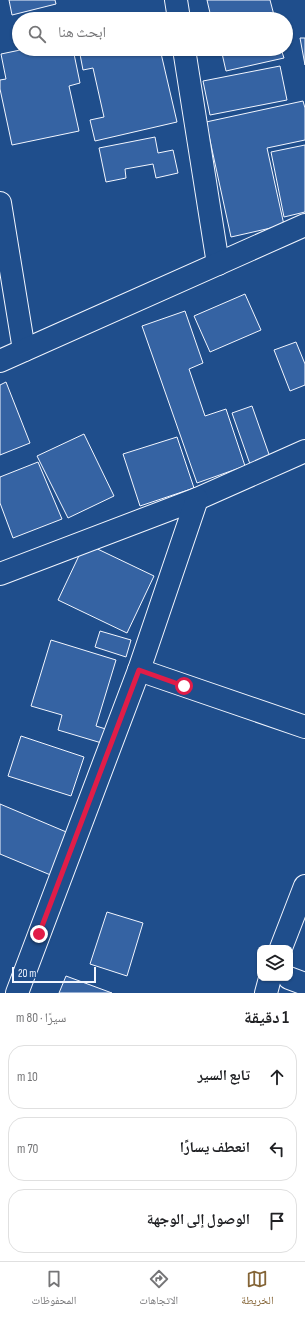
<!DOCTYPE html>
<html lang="ar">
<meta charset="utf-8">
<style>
body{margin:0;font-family:"Sofia Sans Condensed","Noto Naskh Arabic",sans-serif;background:#f6f6f6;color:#202124;direction:rtl}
.controls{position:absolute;right:12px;bottom:12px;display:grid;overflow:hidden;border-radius:8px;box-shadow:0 1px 3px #0004}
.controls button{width:36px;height:36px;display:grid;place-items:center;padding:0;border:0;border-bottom:1px solid #e0e0e0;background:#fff;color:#202124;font:20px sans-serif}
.scale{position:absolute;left:12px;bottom:10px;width:84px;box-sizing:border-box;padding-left:4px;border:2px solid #f2f6ff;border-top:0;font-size:11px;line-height:14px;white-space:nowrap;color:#f2f6ff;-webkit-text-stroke:3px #1f4e8c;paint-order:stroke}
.stop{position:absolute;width:12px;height:12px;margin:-9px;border:3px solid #e11d48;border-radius:50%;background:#fff}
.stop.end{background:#e11d48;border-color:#fff;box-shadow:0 1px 4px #0008}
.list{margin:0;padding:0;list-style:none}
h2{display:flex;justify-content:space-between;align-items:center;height:52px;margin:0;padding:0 16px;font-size:17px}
h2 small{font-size:13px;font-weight:400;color:#757577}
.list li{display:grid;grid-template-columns:26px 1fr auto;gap:12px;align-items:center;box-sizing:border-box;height:64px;margin:0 8px 8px;padding:0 8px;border:1px solid #e0e0e0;border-radius:16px}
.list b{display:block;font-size:15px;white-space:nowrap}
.list em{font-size:13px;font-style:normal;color:#757577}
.icon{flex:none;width:22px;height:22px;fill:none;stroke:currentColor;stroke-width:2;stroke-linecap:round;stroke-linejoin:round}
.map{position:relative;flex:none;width:305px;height:993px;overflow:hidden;direction:ltr}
.search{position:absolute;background:#fff;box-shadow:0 1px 3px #0004;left:12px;right:12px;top:12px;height:44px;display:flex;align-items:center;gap:10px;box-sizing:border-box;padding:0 14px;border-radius:22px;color:#757577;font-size:15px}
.sheet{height:268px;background:#fff}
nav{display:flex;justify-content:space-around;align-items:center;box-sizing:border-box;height:56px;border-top:1px solid #e0e0e0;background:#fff;font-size:11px;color:#757577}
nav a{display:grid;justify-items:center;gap:2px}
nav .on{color:#846436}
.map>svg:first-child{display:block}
.building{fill:#3563a3;stroke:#f2f6ff}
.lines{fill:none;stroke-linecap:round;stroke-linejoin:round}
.minor-casing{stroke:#f2f6ff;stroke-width:24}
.minor{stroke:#1f4e8c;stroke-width:22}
.route{stroke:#e11d48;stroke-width:5}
</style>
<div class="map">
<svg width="305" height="993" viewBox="0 0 305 993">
<rect width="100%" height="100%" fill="#1f4e8c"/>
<g class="building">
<path d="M9 0H55L56 4 12 15Z"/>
<path d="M207 0H270L275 19H201L200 15 210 13Z"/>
<path d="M300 38H305V65Z"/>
<path d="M25 49H73L80 83 69 86 79 131 12 145 0 89V80L6 79 1 54Z"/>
<path d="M79 49H160L177 122 95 141 90 120 104 117 93 68 83 70Z"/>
<path d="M221 49H281L284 58 226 71Z"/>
<path d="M280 66 287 100 210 115 203 81Z"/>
<path d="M303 101 305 108V140L267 148 284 225 231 237 206 122Z"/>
<path d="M155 137 158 153 173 150 178 173 156 178 153 164 125 169 126 178 106 182 99 148Z"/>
<path d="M305 145V212L284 217 271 152Z"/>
<path d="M245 294 261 330 210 352 194 316Z"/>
<path d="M185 311 203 363 189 369 205 416 226 409 245 466 197 483 142 326Z"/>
<path d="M296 342 305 364V385L290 391 274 350Z"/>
<path d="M6 382 30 443 0 455V385Z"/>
<path d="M252 406 271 460 251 467 232 413Z"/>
<path d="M84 434 114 496 68 518 37 456Z"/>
<path d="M177 437 194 488 140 506 123 454Z"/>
<path d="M38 462 62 519 13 538 0 503V477Z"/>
<path d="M85 543 154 576 127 633 58 600Z"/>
<path d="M100 631 131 640 126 657 95 647Z"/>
<path d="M51 640 116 660 96 726 109 730 105 744 58 730 62 715 31 706Z"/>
<path d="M21 736 84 757 71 796 8 776Z"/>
<path d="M0 804 71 834 53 876 0 854Z"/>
<path d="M107 912 143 923 127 976 90 964Z"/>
<path d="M66 976 112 993H59Z"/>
</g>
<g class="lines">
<defs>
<g id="minor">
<path d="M176 0 179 19"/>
<path d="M184 49 218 264"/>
<path d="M0 203 24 350"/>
<path d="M0 361 305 225"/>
<path d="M0 574 197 499 305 451"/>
<path d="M139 670 305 727"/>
<path d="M281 948 305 886"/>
<path d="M289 978 305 984"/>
<path d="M17 993 139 670 197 499"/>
<path d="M266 993 270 978"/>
</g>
</defs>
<use href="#minor" class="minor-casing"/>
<use href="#minor" class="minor"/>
</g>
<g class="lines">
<path class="route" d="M39 934 139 670 184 686"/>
</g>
</svg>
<div class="controls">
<button><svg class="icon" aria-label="layers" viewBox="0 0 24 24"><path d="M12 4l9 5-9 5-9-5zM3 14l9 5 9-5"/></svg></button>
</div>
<div class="scale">20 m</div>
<div class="stop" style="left:184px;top:686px"></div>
<div class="stop end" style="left:39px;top:934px"></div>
<div class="search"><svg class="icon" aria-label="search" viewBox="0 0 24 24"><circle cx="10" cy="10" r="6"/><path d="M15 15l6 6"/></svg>ابحث هنا</div>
</div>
<section class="sheet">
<h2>1 دقيقة<small>سيرًا · 80 m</small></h2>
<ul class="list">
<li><svg class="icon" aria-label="ahead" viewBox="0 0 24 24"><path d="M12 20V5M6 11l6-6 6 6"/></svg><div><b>تابع السير</b></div><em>10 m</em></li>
<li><svg class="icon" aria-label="left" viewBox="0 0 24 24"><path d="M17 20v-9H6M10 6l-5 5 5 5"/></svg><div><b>انعطف يسارًا</b></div><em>70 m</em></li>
<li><svg class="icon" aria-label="arrive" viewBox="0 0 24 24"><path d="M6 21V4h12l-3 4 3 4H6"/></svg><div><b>الوصول إلى الوجهة</b></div></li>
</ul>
</section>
<nav>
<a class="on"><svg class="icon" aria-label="map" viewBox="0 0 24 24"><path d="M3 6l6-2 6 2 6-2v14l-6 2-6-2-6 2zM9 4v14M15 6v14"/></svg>الخريطة</a>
<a><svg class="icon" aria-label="directions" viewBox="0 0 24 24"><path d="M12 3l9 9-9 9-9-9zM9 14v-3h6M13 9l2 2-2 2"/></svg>الاتجاهات</a>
<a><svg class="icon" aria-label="saved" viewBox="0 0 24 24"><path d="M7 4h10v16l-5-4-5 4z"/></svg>المحفوظات</a>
</nav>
